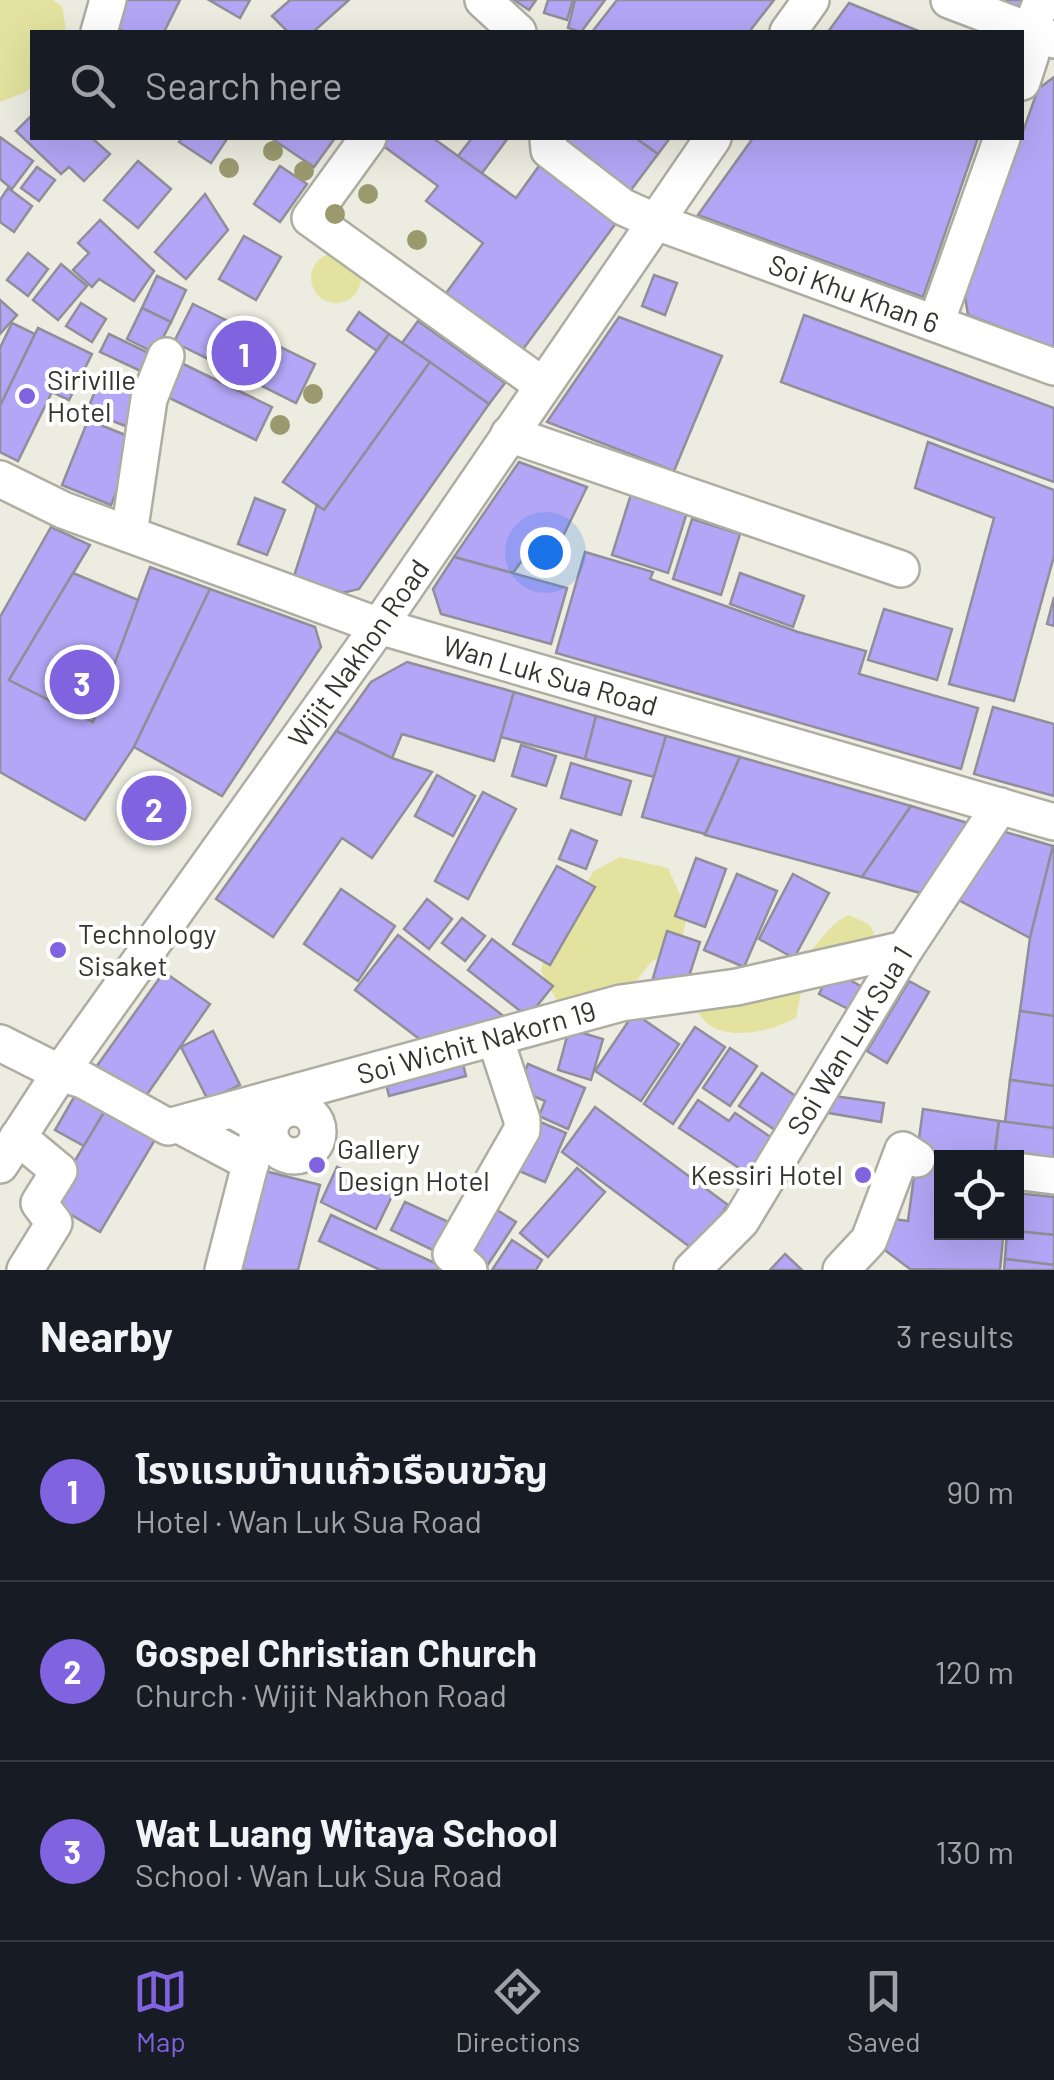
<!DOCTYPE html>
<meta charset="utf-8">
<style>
body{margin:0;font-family:Barlow,"Noto Sans Thai",sans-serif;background:#20242c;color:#f1f3f6}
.controls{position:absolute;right:30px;bottom:30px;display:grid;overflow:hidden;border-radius:0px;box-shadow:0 10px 40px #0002}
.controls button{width:90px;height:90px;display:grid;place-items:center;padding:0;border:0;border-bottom:2px solid #363941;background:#171b24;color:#f1f3f6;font:50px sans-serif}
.you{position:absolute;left:545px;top:552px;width:35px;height:35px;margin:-25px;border:8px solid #fff;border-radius:50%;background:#1a73e8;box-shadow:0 0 0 15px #1a73e833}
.badge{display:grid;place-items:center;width:65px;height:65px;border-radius:50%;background:#8063de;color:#fff;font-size:32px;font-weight:700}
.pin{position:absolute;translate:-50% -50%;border:5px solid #fff;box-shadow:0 2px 10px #0006}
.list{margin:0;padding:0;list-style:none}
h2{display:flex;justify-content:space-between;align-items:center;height:130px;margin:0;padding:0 40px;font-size:42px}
h2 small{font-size:32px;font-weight:400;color:#9ea1a6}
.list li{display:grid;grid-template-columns:65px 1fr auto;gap:30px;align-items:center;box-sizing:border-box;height:180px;padding:0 40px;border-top:2px solid #363941}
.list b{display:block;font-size:38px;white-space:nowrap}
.list p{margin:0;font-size:32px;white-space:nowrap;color:#9ea1a6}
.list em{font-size:32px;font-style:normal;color:#9ea1a6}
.icon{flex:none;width:55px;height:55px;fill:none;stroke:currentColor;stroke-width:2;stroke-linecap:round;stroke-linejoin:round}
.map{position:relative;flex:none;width:1054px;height:1270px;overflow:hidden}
.search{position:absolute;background:#171b24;box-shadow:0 10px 40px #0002;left:30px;right:30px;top:30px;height:110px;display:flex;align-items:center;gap:25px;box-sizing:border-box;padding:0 35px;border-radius:0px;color:#9ea1a6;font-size:38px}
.sheet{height:670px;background:#171b24}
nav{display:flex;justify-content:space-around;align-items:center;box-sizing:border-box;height:140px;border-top:2px solid #363941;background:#171b24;font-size:28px;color:#9ea1a6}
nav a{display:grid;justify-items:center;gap:5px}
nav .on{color:#8063de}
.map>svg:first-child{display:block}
.green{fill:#e3e39f}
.building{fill:#b3a6f6;stroke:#908f99;stroke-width:2.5}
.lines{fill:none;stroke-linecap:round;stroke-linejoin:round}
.minor-casing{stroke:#adada2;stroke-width:40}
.minor{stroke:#fff;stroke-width:35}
.tree{fill:#9b9a6f}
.poi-dot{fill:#8063de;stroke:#fff;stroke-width:4}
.labels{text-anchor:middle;stroke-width:8;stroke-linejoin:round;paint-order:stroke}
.street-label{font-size:28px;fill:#353530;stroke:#fff}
.poi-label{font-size:28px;fill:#353530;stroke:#fff;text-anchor:start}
</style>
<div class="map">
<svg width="1054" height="1270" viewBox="0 0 1054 1270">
<rect width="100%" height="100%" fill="#ecece0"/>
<g class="green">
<path d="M0 0H53L62 6 66 30 32 32V86L26 92 0 102Z"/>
<circle cx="336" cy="278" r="25"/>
<path d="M620 857 668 868 688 913 681 942 650 963 635 983 583 1005 558 1003 541 971 548 942 594 871Z"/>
<path d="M849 915 870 925 877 940 802 988 796 1018C774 1030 733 1041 709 1025 703 1021 698 1011 694 1005 727 991 765 980 797 961 820 948 826 924 849 915Z"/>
</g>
<g class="building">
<path d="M120 0H180L164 32H125L108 24Z"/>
<path d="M209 0H250L240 18Z"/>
<path d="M290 0H349L313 32H288L272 16Z"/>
<path d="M514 0H536L529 10Z"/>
<path d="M548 0H573L567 20 544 13Z"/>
<path d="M575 0H605L581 32 568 28Z"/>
<path d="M617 0H774L749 32H592Z"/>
<path d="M981 0H1029L1009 11Z"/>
<path d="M849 3 921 32H828Z"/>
<path d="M1054 77V348L968 315 965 296 1038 89Z"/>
<path d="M32 115V138H92L110 154 84 181 69 167 61 174 16 131Z"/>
<path d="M0 137 33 161 12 189 0 179Z"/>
<path d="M182 138H226L227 139 211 163 179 142Z"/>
<path d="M271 138H335L314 167Z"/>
<path d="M382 138H433L516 198 544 159 622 215 518 356 441 300 483 243 426 201 438 186 378 142Z"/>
<path d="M472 138H508L482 173 458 156Z"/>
<path d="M555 138H636L658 154 628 194Z"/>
<path d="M636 138H670L658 154Z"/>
<path d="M753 138H978L923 297 698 215Z"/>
<path d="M138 161 171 189 138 228 104 200Z"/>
<path d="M280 166 307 184 280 222 254 204Z"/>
<path d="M37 167 55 180 39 201 21 188Z"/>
<path d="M8 188 32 206 14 232 0 222V200Z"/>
<path d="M205 194 228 230 186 279 155 252Z"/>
<path d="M100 220 154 271 134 301 99 279 92 287 73 270 89 253 78 243Z"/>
<path d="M244 236 281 257 256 300 219 279Z"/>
<path d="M28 253 48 269 28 296 7 280Z"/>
<path d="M61 264 87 286 58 320 33 300Z"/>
<path d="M654 275 677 283 665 315 642 306Z"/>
<path d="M157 276 186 290 171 322 142 308Z"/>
<path d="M0 300 17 315 0 334Z"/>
<path d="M81 303 106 319 92 342 66 326Z"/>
<path d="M193 304 315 364 296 403 174 342Z"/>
<path d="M142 308 171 322 155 353 127 339Z"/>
<path d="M359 312 389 334 377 351 347 330Z"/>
<path d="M804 315 1054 408V482L781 382Z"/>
<path d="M619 317 722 356 674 471 547 422Z"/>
<path d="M418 321 505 383 489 404 402 343Z"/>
<path d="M12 323 35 334 0 406V348Z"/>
<path d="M38 328 92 354 69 400 52 392 18 461 0 452V406Z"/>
<path d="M109 334 155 356 147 374 100 352Z"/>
<path d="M389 334 430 362 324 510 283 482Z"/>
<path d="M177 361 272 407 256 440 161 394Z"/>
<path d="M430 362 489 404 359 589 342 593 294 576 317 505 324 510Z"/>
<path d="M103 371 143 386 128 427 87 411Z"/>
<path d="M88 420 138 440 111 505 62 485Z"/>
<path d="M928 442 1054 490V556L1014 701 949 684 994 518 915 488Z"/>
<path d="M519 462 587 487 562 538 544 530 513 573 454 557Z"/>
<path d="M632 491 688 509 668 573 612 555Z"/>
<path d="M255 498 285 510 267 555 238 544Z"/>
<path d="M692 519 740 534 721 595 673 579Z"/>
<path d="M51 527 90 545 9 680 93 722 150 567 210 589 134 747 85 820 0 772V617Z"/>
<path d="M585 552 653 572 650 579 798 632 866 651 859 674 978 708 961 769 556 653Z"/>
<path d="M454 557 567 588 551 644 441 614 433 589Z"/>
<path d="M73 573 138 600 93 722 9 680Z"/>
<path d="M740 573 804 596 793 627 730 604Z"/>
<path d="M210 589 315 627 321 647 222 796 134 747Z"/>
<path d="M1054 597V626L1047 624Z"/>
<path d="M884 609 952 629 937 680 868 660Z"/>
<path d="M407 662 514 692 494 761 402 734 392 758 336 731 371 682Z"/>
<path d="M514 692 596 716 585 759 501 737Z"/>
<path d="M993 707 1054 724V796L974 774Z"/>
<path d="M596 716 666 736 654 777 585 759Z"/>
<path d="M336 731 392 758 432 772 372 858 342 838 273 937 216 899Z"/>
<path d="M666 736 740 757 705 834 642 817Z"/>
<path d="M521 745 556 756 546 786 512 776Z"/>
<path d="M740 757 911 806 862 877 705 835Z"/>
<path d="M571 763 631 781 621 815 561 798Z"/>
<path d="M437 775 475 796 453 836 415 816Z"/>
<path d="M483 792 516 809 468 899 435 881Z"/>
<path d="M911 806 971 824 924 894 862 877Z"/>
<path d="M995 829 1053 846 1030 938 951 896Z"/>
<path d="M571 830 597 841 586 869 559 859Z"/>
<path d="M1053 846H1054V1016L1020 1011 1030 938Z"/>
<path d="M696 858 726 869 705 927 675 916Z"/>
<path d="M557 866 595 887 550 965 513 944Z"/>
<path d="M737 874 777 891 744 967 704 950Z"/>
<path d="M793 874 829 893 794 958 759 939Z"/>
<path d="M341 889 395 926 358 981 304 944Z"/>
<path d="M427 899 452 919 429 949 404 929Z"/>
<path d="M462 918 485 936 465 961 442 943Z"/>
<path d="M667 931 700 942 685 989 653 978Z"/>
<path d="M398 935 506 1018 430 1047 355 990Z"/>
<path d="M492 939 553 986 528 1017 468 970Z"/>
<path d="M831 970 868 990 856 1013 819 994Z"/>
<path d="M164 972 210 1004 141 1103 94 1070Z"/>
<path d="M909 981 929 992 887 1063 867 1051Z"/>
<path d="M1020 1011 1054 1016V1086L1010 1080Z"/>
<path d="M634 1013 679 1044 641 1101 595 1071Z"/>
<path d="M695 1027 725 1047 673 1124 644 1104Z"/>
<path d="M569 1029 603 1039 591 1080 558 1070Z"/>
<path d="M213 1031 240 1085 208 1100 181 1047Z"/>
<path d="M730 1048 757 1066 730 1106 703 1088Z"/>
<path d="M462 1060 466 1076 389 1096 385 1080Z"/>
<path d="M528 1064 585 1088 568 1129 539 1116 545 1101 517 1089Z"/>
<path d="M762 1073 803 1101 781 1134 739 1106Z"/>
<path d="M1010 1080 1054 1086V1128L1005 1122Z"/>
<path d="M77 1092 106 1109 84 1146 55 1130Z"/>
<path d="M834 1096 884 1103 881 1122 823 1112Z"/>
<path d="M698 1100 729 1121 735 1113 778 1142 754 1178 679 1128Z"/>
<path d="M595 1107 728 1205 694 1250 562 1152Z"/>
<path d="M106 1109 156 1138 100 1232 50 1202Z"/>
<path d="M923 1109 999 1121 994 1158H942V1232L1003 1238 1000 1270 910 1269 882 1248 886 1218 908 1221Z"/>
<path d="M538 1121 566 1133 545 1182 517 1170Z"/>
<path d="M999 1121 1054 1128V1161L995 1154Z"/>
<path d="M337 1167 393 1194 376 1229 321 1202Z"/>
<path d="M577 1168 605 1192 548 1257 520 1233Z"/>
<path d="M257 1169 320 1185 298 1270H231Z"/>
<path d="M1016 1193 1054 1197V1235L1016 1231Z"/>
<path d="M405 1202 453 1224 439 1253 391 1230Z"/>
<path d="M489 1205 516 1222 487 1266 460 1249Z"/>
<path d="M331 1215 437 1264 444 1270H380L319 1241Z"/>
<path d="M1016 1231 1054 1235V1265L1005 1259 1007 1232Z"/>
<path d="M512 1240 542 1260 536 1270H492Z"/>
<path d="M785 1254 802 1270H770Z"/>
<path d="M1005 1259 1054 1265V1270H1004Z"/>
</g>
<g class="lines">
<defs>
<g id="minor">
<path d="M483 0 518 32"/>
<path d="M949 0 1054 40"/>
<path d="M99 32 108 0"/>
<path d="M788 32 811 0"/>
<path d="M1022 82 1031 54 1030 31 1042 0"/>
<path d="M368 138 310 218 542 385"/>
<path id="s1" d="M548 138 549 150 623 207 654 221 1054 367"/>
<path d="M936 323 1002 138"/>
<path d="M509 434 901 569"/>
<path id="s2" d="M0 479 63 510 379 626 1054 822"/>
<path d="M129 534 149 399 166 356"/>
<path id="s3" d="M0 1043 60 1073 83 1080 168 1127 621 1003 737 987 905 949"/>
<circle cx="294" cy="1132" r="24"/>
<path d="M179 1125 251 1163"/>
<path d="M18 1137 59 1171 39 1203 54 1223 25 1270"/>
<path id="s4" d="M0 1165 60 1073 379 626 713 138"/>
<path d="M1016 1171 1054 1176"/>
<path d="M223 1270 260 1126 233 1110"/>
<path d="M469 1270 451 1254 522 1130V1120L495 1038"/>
<path id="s5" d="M692 1270 741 1221 905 949 1000 806"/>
<path d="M841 1270 869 1240 903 1150 917 1159"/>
</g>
</defs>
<use href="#minor" class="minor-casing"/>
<use href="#minor" class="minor"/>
</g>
<g class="tree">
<circle cx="273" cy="151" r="10"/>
<circle cx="229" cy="168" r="10"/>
<circle cx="304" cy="171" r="10"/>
<circle cx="368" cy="194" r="10"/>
<circle cx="335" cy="214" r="10"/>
<circle cx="417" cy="240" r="10"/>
<circle cx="313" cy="394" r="10"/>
<circle cx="280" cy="425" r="10"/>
</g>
<g class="poi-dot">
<circle cx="27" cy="396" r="10"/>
<circle cx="58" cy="950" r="10"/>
<circle cx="317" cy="1165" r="10"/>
<circle cx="863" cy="1175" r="10"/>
</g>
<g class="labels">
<g class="street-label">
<text dy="10" stroke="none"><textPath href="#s1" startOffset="352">Soi Khu Khan 6</textPath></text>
<text dy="10" stroke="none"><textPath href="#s4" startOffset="625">Wijit Nakhon Road</textPath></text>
<text dy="10" stroke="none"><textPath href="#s2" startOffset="585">Wan Luk Sua Road</textPath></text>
<text dy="10" stroke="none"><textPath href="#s5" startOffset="280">Soi Wan Luk Sua 1</textPath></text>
<text dy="10" stroke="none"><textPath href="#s3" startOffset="508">Soi Wichit Nakorn 19</textPath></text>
</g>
<g class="poi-label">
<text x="47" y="390">Siriville<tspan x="47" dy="32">Hotel</tspan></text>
<text x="78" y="944">Technology<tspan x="78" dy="32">Sisaket</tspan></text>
<text x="337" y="1159">Gallery<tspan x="337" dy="32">Design Hotel</tspan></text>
<text x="843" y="1185" text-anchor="end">Kessiri Hotel</text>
</g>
</g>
</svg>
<div class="controls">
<button><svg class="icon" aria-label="locate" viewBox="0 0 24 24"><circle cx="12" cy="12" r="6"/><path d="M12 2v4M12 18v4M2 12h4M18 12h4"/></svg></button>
</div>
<div class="you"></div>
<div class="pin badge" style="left:244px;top:353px">1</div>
<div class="pin badge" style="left:154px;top:808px">2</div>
<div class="pin badge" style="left:82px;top:682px">3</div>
<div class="search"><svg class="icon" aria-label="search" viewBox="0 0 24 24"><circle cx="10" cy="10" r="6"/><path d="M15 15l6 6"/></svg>Search here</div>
</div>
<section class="sheet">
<h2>Nearby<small>3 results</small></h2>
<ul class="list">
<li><span class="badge">1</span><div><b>โรงแรมบ้านแก้วเรือนขวัญ</b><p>Hotel · Wan Luk Sua Road</p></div><em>90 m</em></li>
<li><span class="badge">2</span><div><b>Gospel Christian Church</b><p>Church · Wijit Nakhon Road</p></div><em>120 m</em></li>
<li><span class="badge">3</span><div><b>Wat Luang Witaya School</b><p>School · Wan Luk Sua Road</p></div><em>130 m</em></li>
</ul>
</section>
<nav>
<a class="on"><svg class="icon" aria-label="map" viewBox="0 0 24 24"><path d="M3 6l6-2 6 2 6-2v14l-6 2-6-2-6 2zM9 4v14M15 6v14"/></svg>Map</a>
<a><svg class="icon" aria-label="directions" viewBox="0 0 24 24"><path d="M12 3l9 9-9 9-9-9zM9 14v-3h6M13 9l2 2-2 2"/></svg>Directions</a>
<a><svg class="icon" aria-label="saved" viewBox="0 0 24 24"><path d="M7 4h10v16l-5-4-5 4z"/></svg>Saved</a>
</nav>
